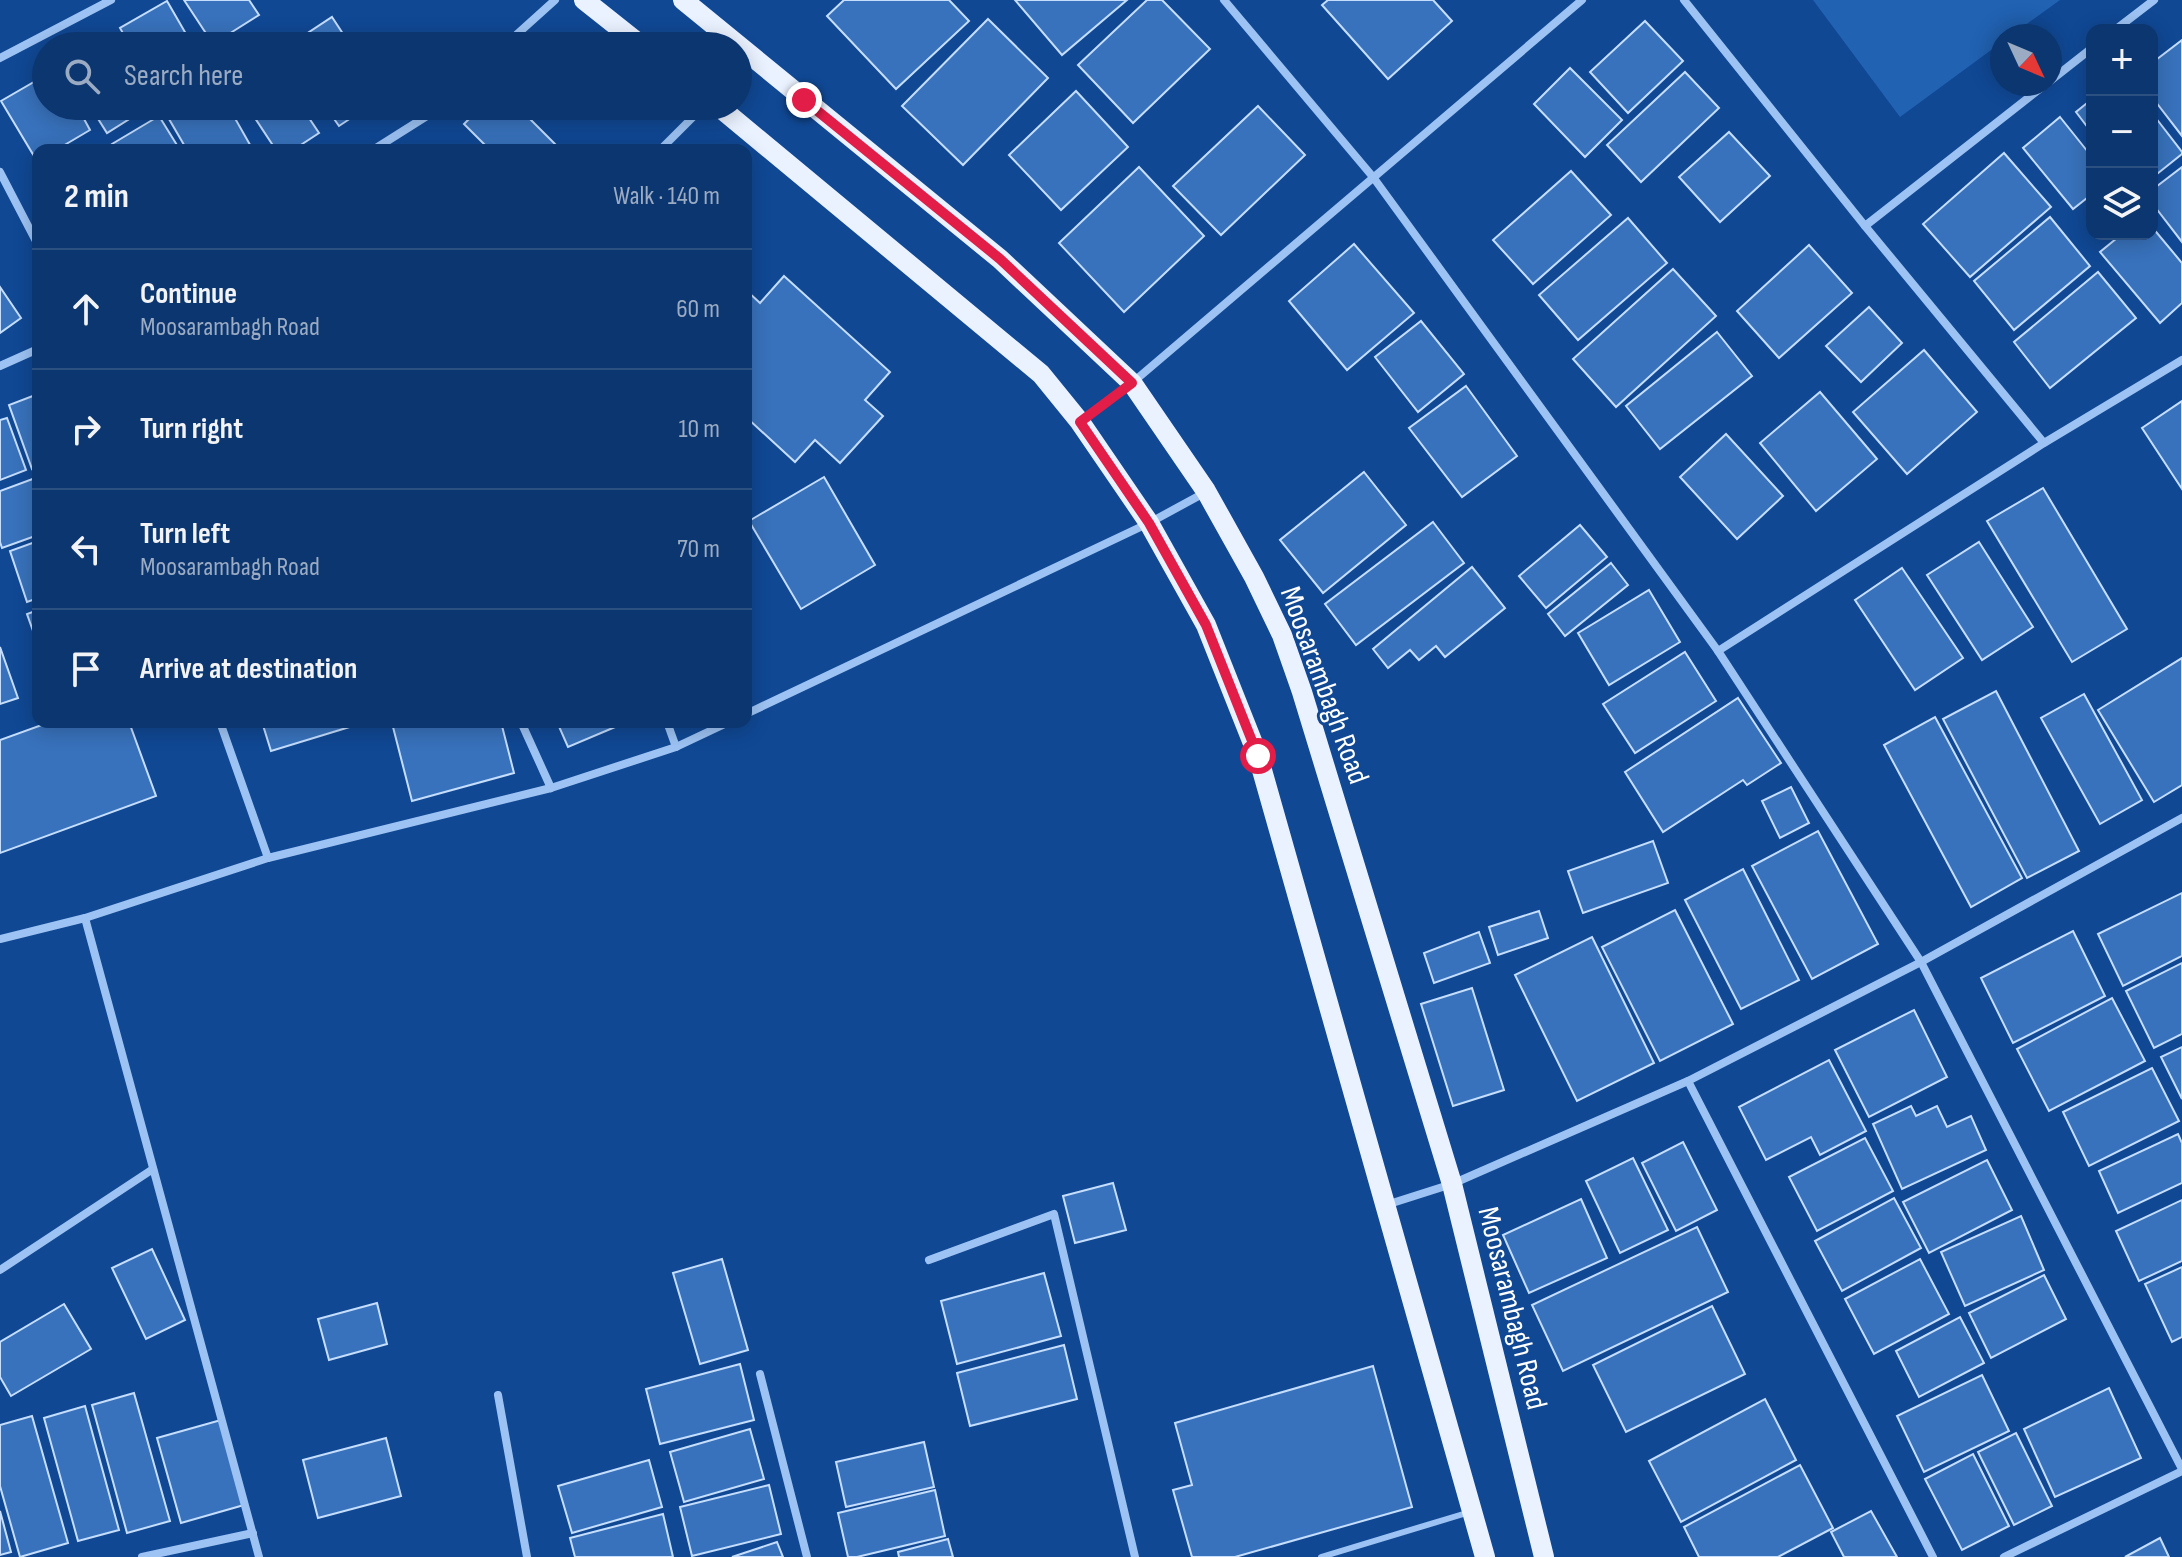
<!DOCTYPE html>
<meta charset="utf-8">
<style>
body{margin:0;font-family:"Sofia Sans Condensed",sans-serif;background:#153e74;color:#f1f3f6}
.controls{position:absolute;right:24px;top:24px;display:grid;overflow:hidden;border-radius:16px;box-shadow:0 4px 20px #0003}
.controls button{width:72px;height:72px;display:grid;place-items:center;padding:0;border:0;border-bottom:2px solid #2c5082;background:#0c366f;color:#f1f3f6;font:40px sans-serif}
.compass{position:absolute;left:1990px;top:24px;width:72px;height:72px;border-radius:50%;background:#0c366f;box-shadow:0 4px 20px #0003;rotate:134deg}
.stop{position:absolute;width:24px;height:24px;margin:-18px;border:6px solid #e11d48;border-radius:50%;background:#fff}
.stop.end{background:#e11d48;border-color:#fff;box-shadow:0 2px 8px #0008}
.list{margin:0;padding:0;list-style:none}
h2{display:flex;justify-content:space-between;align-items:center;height:104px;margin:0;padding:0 32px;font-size:34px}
h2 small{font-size:26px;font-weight:400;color:#9aabc3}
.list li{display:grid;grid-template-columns:52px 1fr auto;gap:24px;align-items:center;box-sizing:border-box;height:120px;padding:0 32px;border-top:2px solid #2c5082}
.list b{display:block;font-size:30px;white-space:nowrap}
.list p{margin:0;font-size:26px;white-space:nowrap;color:#9aabc3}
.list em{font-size:26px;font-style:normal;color:#9aabc3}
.icon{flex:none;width:44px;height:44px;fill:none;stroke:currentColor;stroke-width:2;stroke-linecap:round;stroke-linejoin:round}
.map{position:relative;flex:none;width:2182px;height:1557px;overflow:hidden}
.search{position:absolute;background:#0c366f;box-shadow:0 4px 20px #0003;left:32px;top:32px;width:720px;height:88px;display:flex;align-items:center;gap:20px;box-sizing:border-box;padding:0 28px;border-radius:44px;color:#9aabc3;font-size:30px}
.panel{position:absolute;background:#0c366f;box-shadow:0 4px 20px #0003;left:32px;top:144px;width:720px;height:584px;border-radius:16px}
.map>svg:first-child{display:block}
.green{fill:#2162b3}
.building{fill:#3872bc;stroke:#c5defe;stroke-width:2}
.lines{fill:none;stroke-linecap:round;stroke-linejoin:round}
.service{stroke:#9dc3f4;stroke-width:6}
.minor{stroke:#9dc3f4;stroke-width:8}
.primary{stroke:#eaf2ff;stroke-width:20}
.route{stroke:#e11d48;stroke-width:10}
.labels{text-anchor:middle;stroke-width:6;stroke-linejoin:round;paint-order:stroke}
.street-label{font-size:30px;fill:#fff;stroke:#104894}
</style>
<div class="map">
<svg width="2182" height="1557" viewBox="0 0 2182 1557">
<rect width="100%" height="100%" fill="#104894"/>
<path class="green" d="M1813 0H2060L2010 36H2002V42L1900 117Z"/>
<g class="building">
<path d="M184 0H249L259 15 213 44Z"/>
<path d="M844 0H949L969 21 896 89 827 16Z"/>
<path d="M1015 0H1127L1062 55Z"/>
<path d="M1147 0H1162L1210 49 1133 123 1078 65Z"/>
<path d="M1328 0H1433L1452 21 1388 79 1322 5Z"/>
<path d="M167 1 193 46H130L120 28Z"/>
<path d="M332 17 351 46H288Z"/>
<path d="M988 19 1048 78 963 165 902 106Z"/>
<path d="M1645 21 1683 61 1628 113 1590 72Z"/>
<path d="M2182 40V136L2152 97V63Z"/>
<path d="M1570 68 1622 120 1585 157 1534 104Z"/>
<path d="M1685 72 1719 108 1641 182 1607 145Z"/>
<path d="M46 75V106H77L90 130 56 150H38L37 161 1 101Z"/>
<path d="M1076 91 1128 147 1061 210 1009 155Z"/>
<path d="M2092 99V133L2076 112Z"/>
<path d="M90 106H150L107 133Z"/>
<path d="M191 106H228L253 150H187L169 119Z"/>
<path d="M247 106H301L319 133 293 150H276Z"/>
<path d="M325 106H369L339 126Z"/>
<path d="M482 106H517L561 150H490L464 124Z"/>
<path d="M1258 106 1305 155 1221 235 1173 186Z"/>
<path d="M2152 113 2182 152V154L2152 178Z"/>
<path d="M159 116 180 150H116L112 144Z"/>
<path d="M2060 117 2092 157V194L2073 209 2023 148Z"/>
<path d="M1729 132 1770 176 1720 222 1679 177Z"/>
<path d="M2004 153 2051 207 1970 277 1923 224Z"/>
<path d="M1139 167 1204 236 1124 312 1059 243Z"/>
<path d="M2182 167V242L2152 203V190Z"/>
<path d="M1571 171 1611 215 1533 284 1493 240Z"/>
<path d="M2050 217 2090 266 2014 330 1974 281Z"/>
<path d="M1628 218 1667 263 1578 340 1539 295Z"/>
<path d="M2152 227 2182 263V303L2160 323 2100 252 2122 234H2152Z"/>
<path d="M1354 244 1414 313 1347 370 1289 301Z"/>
<path d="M1809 245 1852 293 1779 358 1737 311Z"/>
<path d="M1673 269 1716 316 1616 407 1573 359Z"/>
<path d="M2098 272 2136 318 2050 388 2014 342Z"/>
<path d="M784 276 890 372 865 400 883 416 840 463 815 440 795 462 746 417V290L760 303Z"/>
<path d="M0 287 21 318 0 333Z"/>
<path d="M1869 307 1902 343 1861 382 1826 346Z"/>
<path d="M1421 321 1464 374 1418 412 1375 357Z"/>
<path d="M1717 332 1752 376 1660 449 1626 406Z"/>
<path d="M1924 350 1977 412 1907 474 1853 412Z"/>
<path d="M1466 386 1517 456 1462 497 1409 428Z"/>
<path d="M1820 392 1877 459 1816 511 1760 443Z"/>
<path d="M38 394V466L32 469 9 405Z"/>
<path d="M2182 401V489L2142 428Z"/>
<path d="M7 418 26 470 0 480V420Z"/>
<path d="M1726 434 1783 496 1737 539 1680 477Z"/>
<path d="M1364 472 1406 525 1323 593 1280 540Z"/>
<path d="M38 477V535L2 548 0 542V491Z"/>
<path d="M824 477 875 565 801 609 749 521Z"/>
<path d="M2043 488 2127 629 2072 662 1987 521Z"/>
<path d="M1433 522 1464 563 1356 645 1325 604Z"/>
<path d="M1580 525 1607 557 1546 608 1519 576Z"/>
<path d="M38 541V598L27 602 10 551Z"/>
<path d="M1979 542 2033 627 1982 660 1927 575Z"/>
<path d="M1611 563 1628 585 1565 636 1548 614Z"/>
<path d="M1472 567 1505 608 1445 657 1436 646 1419 660 1410 650 1388 668 1373 649Z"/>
<path d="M1902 568 1963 658 1915 690 1855 600Z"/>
<path d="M1649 590 1680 642 1609 685 1578 633Z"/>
<path d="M38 610V645L27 614Z"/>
<path d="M0 647 18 698 0 704Z"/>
<path d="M1685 652 1716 701 1635 753 1603 704Z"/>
<path d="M2182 658V785L2154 802 2098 710Z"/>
<path d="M1996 691 2079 851 2027 878 1943 719Z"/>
<path d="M2084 694 2142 800 2100 824 2041 718Z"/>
<path d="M1738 698 1781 763 1747 785 1743 780 1663 832 1625 772Z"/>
<path d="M1935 717 2022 878 1971 907 1884 745Z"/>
<path d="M50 722H129L156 796 0 853V740Z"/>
<path d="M262 722H366L271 751Z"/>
<path d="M414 722H501L514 773 412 801 393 727Z"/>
<path d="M557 722H627L568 747Z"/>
<path d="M1791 787 1809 823 1780 838 1762 801Z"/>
<path d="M1818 831 1878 944 1812 979 1752 866Z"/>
<path d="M1653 841 1668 883 1583 913 1568 871Z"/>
<path d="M1743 869 1799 980 1741 1009 1685 900Z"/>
<path d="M2182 893V956L2123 986 2098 934Z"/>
<path d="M1675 910 1733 1024 1660 1061 1602 947Z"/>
<path d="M1539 911 1548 938 1498 955 1489 927Z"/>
<path d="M2073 931 2105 996 2013 1043 1981 978Z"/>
<path d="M1479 932 1490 963 1434 983 1424 953Z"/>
<path d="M1592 937 1654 1063 1577 1101 1515 975Z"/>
<path d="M2182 963V1034L2154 1048 2126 991Z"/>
<path d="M1472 988 1504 1090 1453 1106 1421 1004Z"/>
<path d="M2112 998 2145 1061 2049 1111 2017 1049Z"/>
<path d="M1914 1010 1947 1077 1869 1117 1835 1050Z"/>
<path d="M2182 1047V1099L2161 1057Z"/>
<path d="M1829 1060 1866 1131 1820 1155 1811 1137 1766 1160 1739 1107Z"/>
<path d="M2152 1068 2179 1121 2089 1166 2063 1112Z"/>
<path d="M1911 1106 1916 1116 1937 1106 1947 1127 1971 1116 1986 1150 1902 1189 1873 1124Z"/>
<path d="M2178 1134 2182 1143V1183L2118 1213 2099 1171Z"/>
<path d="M1865 1138 1893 1191 1817 1231 1789 1177Z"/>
<path d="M1683 1142 1717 1210 1676 1231 1642 1163Z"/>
<path d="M1633 1158 1668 1230 1620 1253 1586 1181Z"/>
<path d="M1987 1160 2012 1210 1929 1253 1903 1202Z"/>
<path d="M1113 1183 1126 1230 1075 1243 1063 1196Z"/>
<path d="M1894 1198 1921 1248 1842 1291 1815 1241Z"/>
<path d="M1581 1199 1607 1258 1529 1293 1503 1235Z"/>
<path d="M2182 1200V1261L2139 1281 2116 1231Z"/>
<path d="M2021 1216 2044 1270 1965 1306 1941 1252Z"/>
<path d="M1697 1227 1728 1292 1563 1371 1532 1305Z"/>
<path d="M152 1249 185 1320 146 1339 112 1268Z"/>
<path d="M722 1259 748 1350 700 1364 673 1273Z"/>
<path d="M1920 1259 1949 1314 1874 1354 1845 1299Z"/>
<path d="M2182 1267V1337L2172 1342 2145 1284Z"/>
<path d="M1044 1273 1061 1336 957 1364 941 1301Z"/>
<path d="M2044 1275 2066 1319 1991 1358 1969 1313Z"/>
<path d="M377 1303 387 1344 329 1360 318 1319Z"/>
<path d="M64 1304 91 1349 11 1396 0 1377V1342Z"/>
<path d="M1712 1306 1745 1374 1626 1432 1593 1365Z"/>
<path d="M1960 1317 1984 1363 1919 1397 1896 1351Z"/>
<path d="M1064 1345 1077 1399 970 1426 957 1373Z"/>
<path d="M740 1364 754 1420 660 1444 646 1389Z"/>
<path d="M1373 1366 1412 1507 1235 1557H1192L1173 1490 1192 1485 1175 1423Z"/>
<path d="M1982 1375 2009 1431 1924 1472 1897 1416Z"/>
<path d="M2109 1388 2141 1458 2055 1497 2024 1429Z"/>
<path d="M134 1393 170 1521 127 1533 92 1405Z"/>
<path d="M1765 1399 1796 1460 1681 1522 1649 1461Z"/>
<path d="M85 1406 119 1530 78 1541 44 1418Z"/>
<path d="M32 1416 68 1543 20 1557 0 1486V1425Z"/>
<path d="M221 1420 244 1505 181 1523 157 1438Z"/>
<path d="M750 1429 764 1479 684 1502 670 1452Z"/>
<path d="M2016 1433 2052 1506 2014 1525 1978 1452Z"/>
<path d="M386 1438 401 1496 318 1518 303 1460Z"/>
<path d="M924 1442 934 1487 846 1507 836 1462Z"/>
<path d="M1973 1454 2009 1526 1962 1550 1925 1479Z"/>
<path d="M649 1460 662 1507 572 1533 558 1486Z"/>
<path d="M1800 1465 1833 1528 1778 1557H1699L1684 1527Z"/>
<path d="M769 1485 781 1534 692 1556 680 1507Z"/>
<path d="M935 1490 945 1536 857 1557H848L838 1513Z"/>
<path d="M0 1511 11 1552 0 1555Z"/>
<path d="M1871 1511 1897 1557H1844L1831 1532Z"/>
<path d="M663 1514 673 1557H575L570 1538Z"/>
<path d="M2160 1538 2169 1557H2125Z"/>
<path d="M948 1539 953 1557H899L898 1552Z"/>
<path d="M777 1542 783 1557H732Z"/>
</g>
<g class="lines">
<path class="service" d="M1321 1557 1470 1512"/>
<g class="minor">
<path d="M1224 0 1373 177 1718 651 1921 962 2182 1469"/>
<path d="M1684 0 1865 226 2044 443"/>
<path d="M2115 30 2154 0"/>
<path d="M504 46 555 0"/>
<path d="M0 58 111 0"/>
<path d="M2050 81 2092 48"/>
<path d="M373 150 430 114 439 106"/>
<path d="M660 150 704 106"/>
<path d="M0 172 38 245"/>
<path d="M1865 226 2046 84"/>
<path d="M0 366 38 349"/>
<path d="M1081 421 1132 383 1582 0"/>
<path d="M1718 651 2044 443 2182 360"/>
<path d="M746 714 1149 523 1206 492"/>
<path d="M220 722 268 858"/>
<path d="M521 722 551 788"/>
<path d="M667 722 676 747"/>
<path d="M85 918 259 1557"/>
<path d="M0 939 85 918 268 858 551 788 676 747 729 722"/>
<path d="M1688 1081 1933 1557"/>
<path d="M1386 1205 1452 1184 1688 1081 1921 962 2182 818"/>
<path d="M929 1260 1054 1214 1135 1557"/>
<path d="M0 1270 153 1169"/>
<path d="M760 1374 807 1557"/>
<path d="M498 1395 527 1557"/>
<path d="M142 1557 253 1533"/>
<path d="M2004 1557 2182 1471"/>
</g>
<g class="primary">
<path d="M584 0 642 46"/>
<path d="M683 0 1000 259 1132 383 1206 491 1254 577 1282 635 1302 692 1452 1184 1544 1557"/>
<path d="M718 106 1041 374 1080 422 1149 523 1206 625 1258 756 1485 1557"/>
</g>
</g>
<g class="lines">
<path class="route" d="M804 100 1000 259 1132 383 1080 422 1149 523 1206 625 1258 756"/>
</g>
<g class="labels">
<g class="street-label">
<text transform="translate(1325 685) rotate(70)" y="10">Moosarambagh Road</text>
<text transform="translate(1513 1308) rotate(76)" y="10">Moosarambagh Road</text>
</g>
</g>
</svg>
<div class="controls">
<button>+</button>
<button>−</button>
<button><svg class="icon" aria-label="layers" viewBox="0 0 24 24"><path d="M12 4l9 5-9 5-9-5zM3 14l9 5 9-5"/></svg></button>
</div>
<svg class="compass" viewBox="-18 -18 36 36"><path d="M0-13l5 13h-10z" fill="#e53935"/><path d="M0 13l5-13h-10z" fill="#9aabc3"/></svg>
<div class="stop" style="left:1258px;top:756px"></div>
<div class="stop end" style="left:804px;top:100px"></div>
<div class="search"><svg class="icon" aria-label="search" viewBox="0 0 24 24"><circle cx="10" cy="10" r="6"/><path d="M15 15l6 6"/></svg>Search here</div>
<section class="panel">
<h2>2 min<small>Walk · 140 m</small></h2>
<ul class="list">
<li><svg class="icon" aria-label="ahead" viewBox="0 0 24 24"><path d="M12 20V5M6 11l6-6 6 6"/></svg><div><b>Continue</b><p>Moosarambagh Road</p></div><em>60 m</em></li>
<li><svg class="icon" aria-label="right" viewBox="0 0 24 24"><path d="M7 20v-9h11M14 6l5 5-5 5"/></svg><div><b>Turn right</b></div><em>10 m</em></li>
<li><svg class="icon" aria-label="left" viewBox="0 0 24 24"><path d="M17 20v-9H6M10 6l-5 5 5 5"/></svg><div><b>Turn left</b><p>Moosarambagh Road</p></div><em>70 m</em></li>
<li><svg class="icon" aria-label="arrive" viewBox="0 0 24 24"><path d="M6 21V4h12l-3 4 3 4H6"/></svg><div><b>Arrive at destination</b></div></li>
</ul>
</section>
</div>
